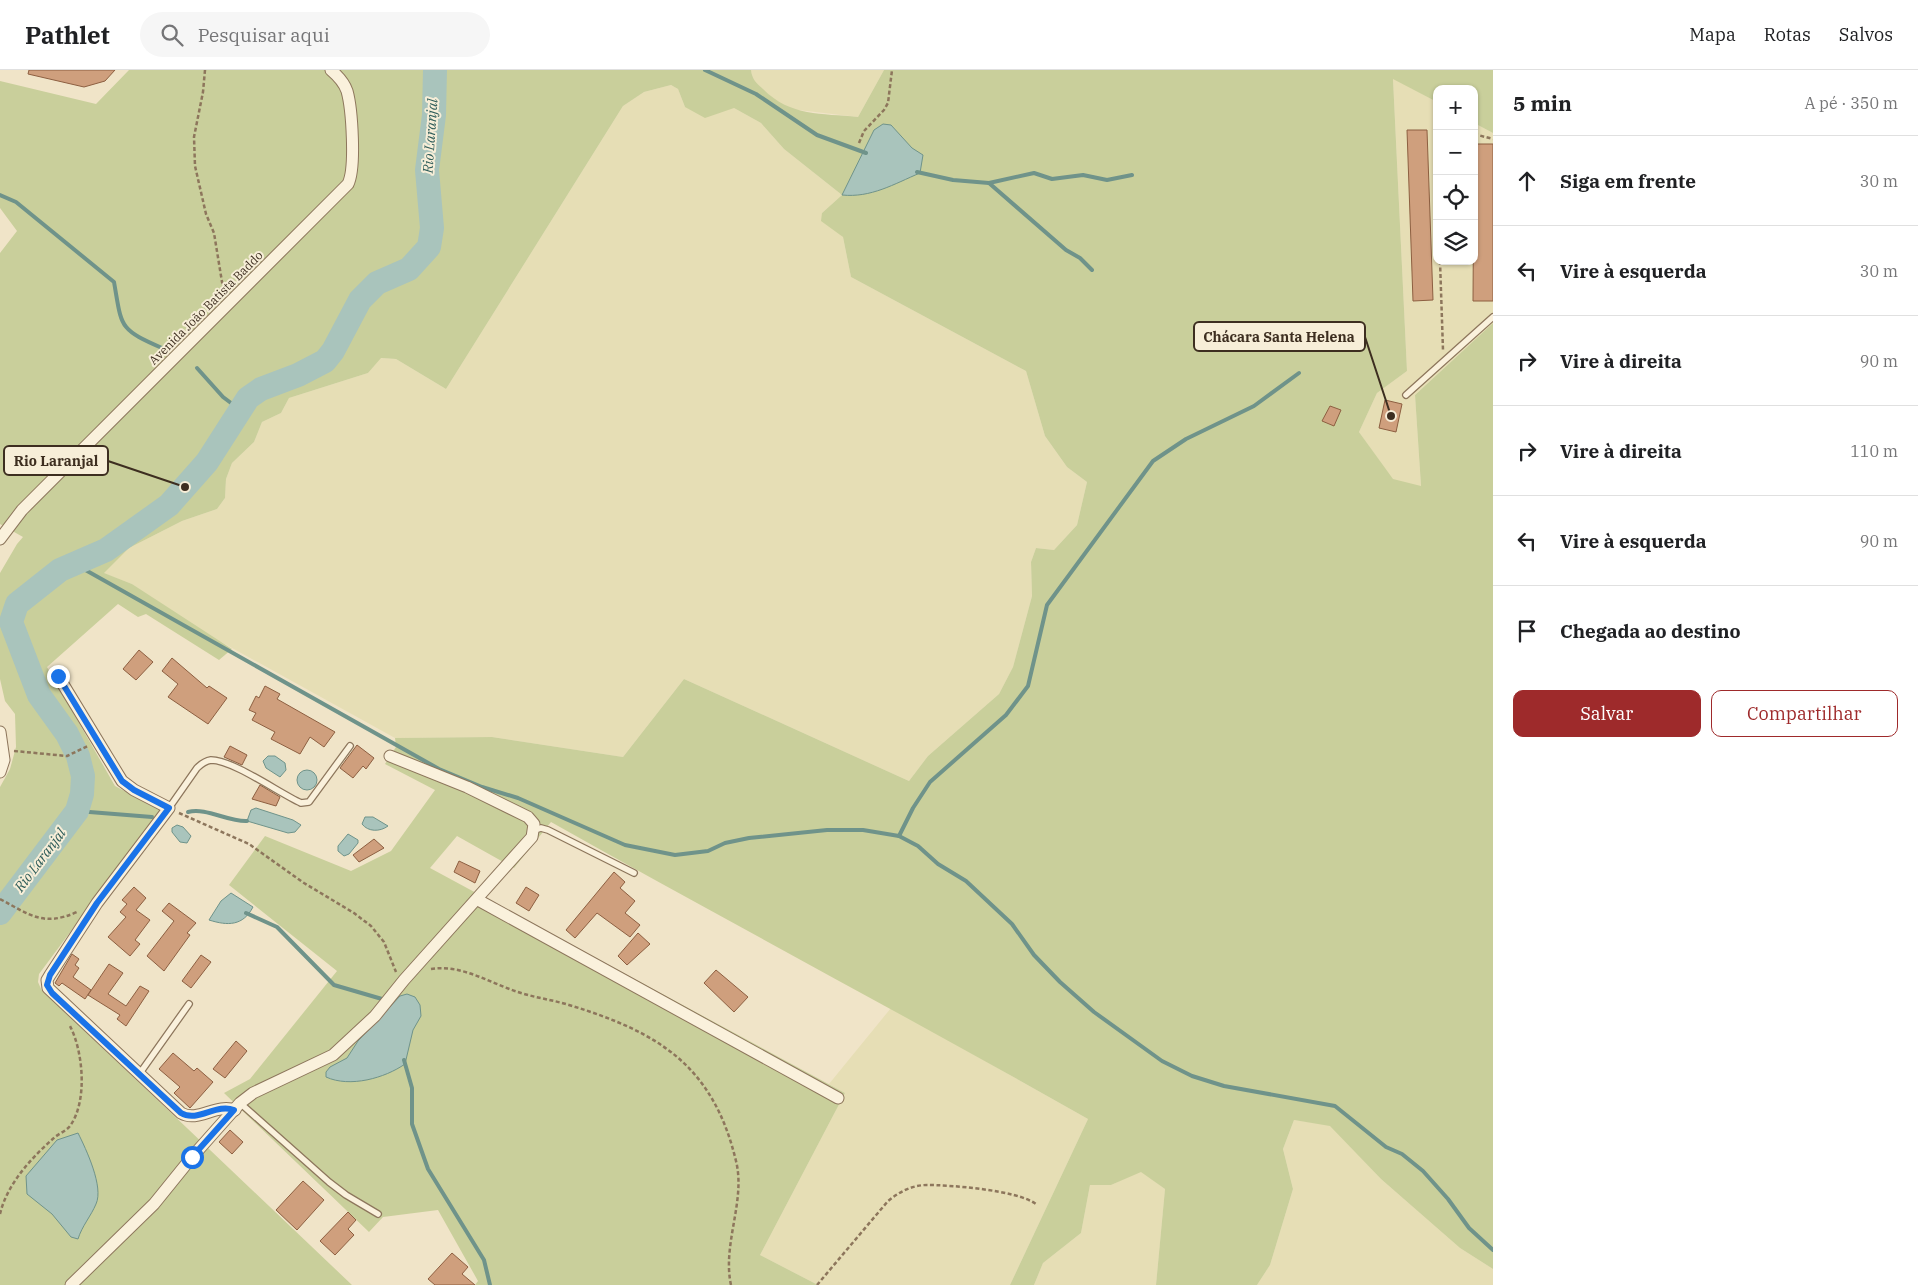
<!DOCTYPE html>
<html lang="pt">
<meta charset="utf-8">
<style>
body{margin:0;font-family:"IBM Plex Serif",serif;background:#f6f6f6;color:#202124}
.controls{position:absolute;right:15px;top:15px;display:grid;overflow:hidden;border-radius:10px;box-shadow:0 1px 4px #0004}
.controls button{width:45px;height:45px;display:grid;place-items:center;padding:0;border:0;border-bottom:1px solid #e0e0e0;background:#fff;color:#202124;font:25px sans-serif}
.stop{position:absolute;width:15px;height:15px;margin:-11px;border:4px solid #1a73e8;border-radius:50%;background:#fff}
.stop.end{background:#1a73e8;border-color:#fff;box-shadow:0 1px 5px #0008}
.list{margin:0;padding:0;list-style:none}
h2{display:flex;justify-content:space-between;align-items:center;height:65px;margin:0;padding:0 20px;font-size:21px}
h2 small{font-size:16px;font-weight:400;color:#757577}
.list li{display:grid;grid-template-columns:32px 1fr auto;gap:15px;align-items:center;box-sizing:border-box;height:90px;padding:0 20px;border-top:1px solid #e0e0e0}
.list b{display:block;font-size:19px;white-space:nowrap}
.list em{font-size:16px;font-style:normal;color:#757577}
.actions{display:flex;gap:10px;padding:15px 20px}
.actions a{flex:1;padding:11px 0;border:1px solid #9e2a2b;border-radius:10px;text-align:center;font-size:18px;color:#9e2a2b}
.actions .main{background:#9e2a2b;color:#fff}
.icon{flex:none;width:28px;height:28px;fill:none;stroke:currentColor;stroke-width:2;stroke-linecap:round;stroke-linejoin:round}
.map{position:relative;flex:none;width:1493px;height:1215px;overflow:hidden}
header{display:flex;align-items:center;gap:30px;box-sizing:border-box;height:70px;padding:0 25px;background:#fff;border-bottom:1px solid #e0e0e0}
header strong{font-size:24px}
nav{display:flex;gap:28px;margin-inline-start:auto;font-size:18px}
.search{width:350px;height:45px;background:#f6f6f6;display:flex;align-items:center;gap:12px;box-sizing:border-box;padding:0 18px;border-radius:28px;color:#757577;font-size:19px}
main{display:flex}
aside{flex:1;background:#fff}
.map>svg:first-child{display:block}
.farmland{fill:#e6deb5}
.green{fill:#c9cf9b}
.water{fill:#a9c4bc;stroke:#6f938a}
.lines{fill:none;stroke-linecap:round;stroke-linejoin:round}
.stream{stroke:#6f938a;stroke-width:4}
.river{stroke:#a9c4bc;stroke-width:24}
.building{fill:#cf9f7d;stroke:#8d5f41}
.service-casing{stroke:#8d765c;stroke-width:8}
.minor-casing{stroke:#8d765c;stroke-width:13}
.path{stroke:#8d765c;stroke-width:2.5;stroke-dasharray:4 2.5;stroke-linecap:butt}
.service{stroke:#faf1dc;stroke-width:5.5}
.minor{stroke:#faf1dc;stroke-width:11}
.route{stroke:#1a73e8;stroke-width:6}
.labels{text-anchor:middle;stroke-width:4;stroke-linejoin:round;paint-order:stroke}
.street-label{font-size:12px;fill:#3d2e20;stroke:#f7eed8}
.water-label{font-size:14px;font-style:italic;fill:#2f5d5a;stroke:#f7eed8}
.leader{fill:none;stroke:#3d2e20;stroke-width:2}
.callout-dot{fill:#3d2e20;stroke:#f7eed8;stroke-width:2}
.callout{fill:#f7eed8;stroke:#3d2e20;stroke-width:2}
.callout-label{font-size:14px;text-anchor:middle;font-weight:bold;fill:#3d2e20}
</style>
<header>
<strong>Pathlet</strong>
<div class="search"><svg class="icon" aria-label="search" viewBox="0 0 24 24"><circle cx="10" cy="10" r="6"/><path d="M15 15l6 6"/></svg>Pesquisar aqui</div>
<nav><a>Mapa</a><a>Rotas</a><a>Salvos</a></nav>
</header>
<main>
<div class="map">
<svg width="1493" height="1215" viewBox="0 0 1493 1215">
<rect width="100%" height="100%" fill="#f0e4c8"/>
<g class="farmland">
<path d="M751 0H884L858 47 790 39 776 32 752 9Z"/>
<path d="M1393 8 1437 32V191H1474V53L1493 63V253L1415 325 1421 417 1393 410 1359 362 1377 323 1407 301Z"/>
<path d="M671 15 678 19 685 37 734 38 761 53 784 79 842 125 822 143 843 167 851 207 1026 301 1045 366 1067 397 1087 412 1077 455 1054 480 1036 478 1031 492 1032 526 1013 597 999 624 928 686 909 711 684 609 623 687 492 667 395 668 205 563 132 514 103 503 129 478 182 451 217 439 225 428 226 409 232 393 254 372 262 352 281 343 289 328 368 303 380 288 396 289 446 319 623 36 644 22Z"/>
<path d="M891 938 1088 1049 1010 1215H818L760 1185 845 1023 829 1014Z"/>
<path d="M1294 1050 1330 1055 1381 1109 1460 1178 1493 1199V1215H1257L1270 1195 1293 1119 1283 1079Z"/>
<path d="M1141 1101 1165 1119 1156 1215H1034L1043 1193 1081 1163 1090 1115H1111Z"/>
</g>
<path class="green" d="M129 0H751C752 9 756 13 763 19 791 47 821 43 858 47L884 0H1493V63L1474 53V19H1437V32L1393 9 1407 301 1377 323 1359 362 1393 409 1421 416 1415 325 1493 253V1199L1460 1178 1381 1109 1330 1056 1294 1050 1283 1079 1293 1119 1270 1195 1257 1215H1156L1165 1119 1141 1102 1111 1115H1090L1081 1163 1043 1193 1034 1215H1010L1088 1049C910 948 729 852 551 752L514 798 457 766 430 798 845 1023 760 1185 818 1215H475L478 1211 438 1140 383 1147 369 1162 224 1023 250 1009 337 901 229 815 265 766 351 801 391 781 435 720 385 694 396 677 395 668 492 667 623 687 684 609 909 711 928 686 999 624 1013 597 1032 526 1031 492 1036 478 1054 480 1077 455 1087 412 1067 397 1045 366 1026 301 851 207 843 167 821 151 822 143 842 125 784 79 761 53 734 38 705 48 685 37 678 19 671 15 644 22 623 36 446 319 396 289 381 288 368 303 289 328 281 343 262 352 254 372 232 393 226 409 225 428 217 439 182 451 129 478 104 503 132 514 232 579 219 590 146 544 138 547 118 534 47 597 115 716 161 740 39 904 38 912 41 919 352 1215H0V717L10 699 16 677 15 644 5 631 0 609V503L17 474 23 467 0 454V183L17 161 0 138V11L96 34Z"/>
<g class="water">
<path d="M883 54 891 55 912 78 923 85 920 103C894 114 871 128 842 125L874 60Z"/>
<path d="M268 686H275L285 693 286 700 280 707 266 698 263 691Z"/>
<circle cx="307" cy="710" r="10"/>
<path d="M256 738 293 750 301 755 295 762 288 763 247 751 251 740Z"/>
<path d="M365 747H373L388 756C380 762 368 762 362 754Z"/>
<path d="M177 755 183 757 191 766 187 773 180 772 172 762V758Z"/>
<path d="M348 764 358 770V773L349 784 344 786 338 781V776Z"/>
<path d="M231 823 253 837C243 856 228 856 209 850L221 831Z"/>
<path d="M407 924 415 927 420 935 421 946 413 960 405 994C385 1008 350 1018 326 1007V1002L330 997 347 988 358 971 400 926Z"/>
<path d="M78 1063C86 1079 104 1117 96 1134 91 1146 82 1156 78 1169L71 1167 52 1144 27 1124 26 1106 57 1070Z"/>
</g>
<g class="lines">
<g class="stream">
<path d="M705 0 756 24 817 65 866 83"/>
<path d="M917 102 953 110 989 113 1066 180 1080 188 1092 200"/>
<path d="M989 113 1034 103 1052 109 1083 105 1107 110 1132 105"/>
<path d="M0 125 16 132 114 212C122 257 118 259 162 278"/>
<path d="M197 298 223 327 239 339"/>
<path d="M73 493 439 699 482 717 518 728 625 775 675 785 708 781 725 773 749 768 827 760H863L899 766 918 776 938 794 966 811 1012 854 1034 885 1060 912 1094 942 1162 991 1192 1006 1224 1016 1335 1036 1386 1077 1402 1084 1423 1101 1448 1129 1469 1158 1493 1180"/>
<path d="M77 741 152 747"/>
<path d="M188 742C206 737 228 752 247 751"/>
<path d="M899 766 913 738 930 712 1006 645 1028 616 1047 535 1153 391 1186 369 1254 336 1299 303"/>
<path d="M246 843 277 857 334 915 382 929"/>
<path d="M404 990 412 1018V1054L428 1099 484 1190 490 1215"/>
</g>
<path class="river" d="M0 843 77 741 82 724 83 706 78 686 67 664 39 625 11 552 17 534 60 500 106 480 169 435 207 392 248 328 261 319 298 305 325 291 333 281 360 230 377 213 409 199 429 177 432 158 427 100 434 45 435 0"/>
</g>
<g class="building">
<path d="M29 0H115L105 11 84 17 28 4Z"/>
<path d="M1407 60H1427L1433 230 1413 231Z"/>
<path d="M1474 74H1493V231H1473Z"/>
<path d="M1385 330 1402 334 1396 362 1379 358Z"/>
<path d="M1330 336 1341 340 1334 356 1322 351Z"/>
<path d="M139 580 153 592 136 610 123 599Z"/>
<path d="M172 588 207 618 209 616 227 628 208 654 168 627 178 614 162 601Z"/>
<path d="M265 616 280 624 277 629 335 662 324 677 310 667 300 684 271 669 275 662 252 650 256 643 249 640 256 626 259 628Z"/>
<path d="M357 675 374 688 366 699 363 696 353 708 340 698Z"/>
<path d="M230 676 247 685 242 695 224 687Z"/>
<path d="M260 715 280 727 276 736 252 729Z"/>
<path d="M374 769 384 778 359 792 353 785Z"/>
<path d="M459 791 480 801 475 813 454 802Z"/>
<path d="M614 802 625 812 620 818 635 831 625 843 640 855 630 867 597 843 575 868 566 860Z"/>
<path d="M134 817 146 828 136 840 150 850 135 870 140 874 130 886 108 867 126 847 120 842 127 834 122 830Z"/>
<path d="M526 817 539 825 529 841 516 833Z"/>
<path d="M169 833 196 853 187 863 190 865 164 901 147 886 174 851 162 841Z"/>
<path d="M638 863 650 874 627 895 618 886Z"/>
<path d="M72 884 79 889 75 895 79 898 73 907 91 920 85 929 62 913 59 916 55 913Z"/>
<path d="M201 885 211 892 191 918 182 911Z"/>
<path d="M109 894 123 903 108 924 126 936 140 916 149 921 126 956 117 949 120 945 88 925Z"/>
<path d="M716 900 748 927 734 942 704 913Z"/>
<path d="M236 971 247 981 225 1008 213 999Z"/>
<path d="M173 983 194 1001 197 998 213 1012 190 1038 174 1023 180 1017 159 999Z"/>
<path d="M230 1060 243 1072 232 1084 219 1072Z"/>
<path d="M303 1111 324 1130 297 1160 276 1140Z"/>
<path d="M348 1142 356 1150 348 1159 354 1165 335 1185 320 1171Z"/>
<path d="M452 1183 468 1197 462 1204 475 1215H435L428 1209Z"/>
</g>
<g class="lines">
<defs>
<g id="service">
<path d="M1406 325 1493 247"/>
<path d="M169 738 197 698C201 694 205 691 211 690 233 690 279 723 301 733L309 732 350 676"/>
<path d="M534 760 541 758 548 760 634 803"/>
<path d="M140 1003 189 934"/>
<path d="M240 1033 329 1112 346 1125 378 1144"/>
</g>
<g id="minor">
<path d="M0 469 22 440 348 114C356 98 352 39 347 21 344 12 338 6 331 0"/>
<path d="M58 606 122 711 134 720 169 738 97 833 50 905 47 910 48 918 181 1043C198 1053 216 1033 235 1040"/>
<path d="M0 662 4 690 0 702"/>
<path d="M478 830 838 1028"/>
<path d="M71 1215 154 1134 192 1087 240 1033 253 1023 333 985 375 946 404 910 532 767 534 754 528 747 467 717 390 686"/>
</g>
</defs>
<use href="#service" class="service-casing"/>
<use href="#minor" class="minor-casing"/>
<g class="path">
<path d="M205 0 203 22 194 67 195 96 206 144 214 163 222 212 226 220"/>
<path d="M1474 64 1493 69"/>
<path d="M859 73 864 61 884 40 888 33 892 0"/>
<path d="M1437 79V119"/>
<path d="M1440 191 1443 280"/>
<path d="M14 681 67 686 88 676"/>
<path d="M179 743 249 774 304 813 354 843 371 856 384 872 396 902"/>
<path d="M0 829C30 845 43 857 77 842"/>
<path d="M431 899C463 894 491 914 521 923 537 928 553 930 569 935 658 962 713 995 736 1091 746 1131 722 1174 731 1215"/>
<path d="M0 1144C7 1114 32 1087 55 1067 60 1063 66 1061 70 1056 88 1031 83 981 70 956"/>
<path d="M817 1215 888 1131C899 1122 912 1115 927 1115 950 1115 1017 1120 1036 1134"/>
</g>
<use href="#service" class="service"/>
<use href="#minor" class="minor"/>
</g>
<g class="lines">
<path class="route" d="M58 606 122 711 134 720 169 738 97 833 50 905 47 915 52 923 181 1043C198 1053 216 1033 234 1040L192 1087"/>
</g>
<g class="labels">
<g class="street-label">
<text transform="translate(206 238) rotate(-45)" y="4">Avenida João Batista Baddo</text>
</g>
<g class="water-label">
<text transform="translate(430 66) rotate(-86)" y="5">Rio Laranjal</text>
<text transform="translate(40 790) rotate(-53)" y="5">Rio Laranjal</text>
</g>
</g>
<path class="leader" d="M1391 346L1365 267M185 417L108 391"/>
<g class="callout-dot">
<circle cx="1391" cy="346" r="5"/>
<circle cx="185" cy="417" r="5"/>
</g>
<g class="callout">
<rect x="1194" y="252" width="171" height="29" rx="5"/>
<rect x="4" y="376" width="104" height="29" rx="5"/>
</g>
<g class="callout-label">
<text x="1279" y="272">Chácara Santa Helena</text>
<text x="56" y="396">Rio Laranjal</text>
</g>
</svg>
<div class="controls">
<button>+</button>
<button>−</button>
<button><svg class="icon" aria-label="locate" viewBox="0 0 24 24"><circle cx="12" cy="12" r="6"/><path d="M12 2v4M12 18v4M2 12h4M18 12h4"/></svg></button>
<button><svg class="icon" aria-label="layers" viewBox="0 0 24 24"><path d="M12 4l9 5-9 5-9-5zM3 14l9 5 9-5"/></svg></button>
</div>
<div class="stop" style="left:192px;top:1087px"></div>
<div class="stop end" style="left:58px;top:606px"></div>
</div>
<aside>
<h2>5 min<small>A pé · 350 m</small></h2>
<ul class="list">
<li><svg class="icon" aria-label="ahead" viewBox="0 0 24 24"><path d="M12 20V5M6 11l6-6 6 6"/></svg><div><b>Siga em frente</b></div><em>30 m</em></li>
<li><svg class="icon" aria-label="left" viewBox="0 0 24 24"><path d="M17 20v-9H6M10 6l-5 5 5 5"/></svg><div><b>Vire à esquerda</b></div><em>30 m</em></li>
<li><svg class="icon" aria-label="right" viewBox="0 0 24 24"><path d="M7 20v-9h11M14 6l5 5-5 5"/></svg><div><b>Vire à direita</b></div><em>90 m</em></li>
<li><svg class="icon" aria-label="right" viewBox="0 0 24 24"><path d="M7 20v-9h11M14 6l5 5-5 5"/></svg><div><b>Vire à direita</b></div><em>110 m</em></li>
<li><svg class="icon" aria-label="left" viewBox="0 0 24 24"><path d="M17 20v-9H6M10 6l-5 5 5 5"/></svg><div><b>Vire à esquerda</b></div><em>90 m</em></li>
<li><svg class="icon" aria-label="arrive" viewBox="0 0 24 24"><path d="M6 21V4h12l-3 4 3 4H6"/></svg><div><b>Chegada ao destino</b></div></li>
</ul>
<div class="actions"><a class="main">Salvar</a><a>Compartilhar</a></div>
</aside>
</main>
